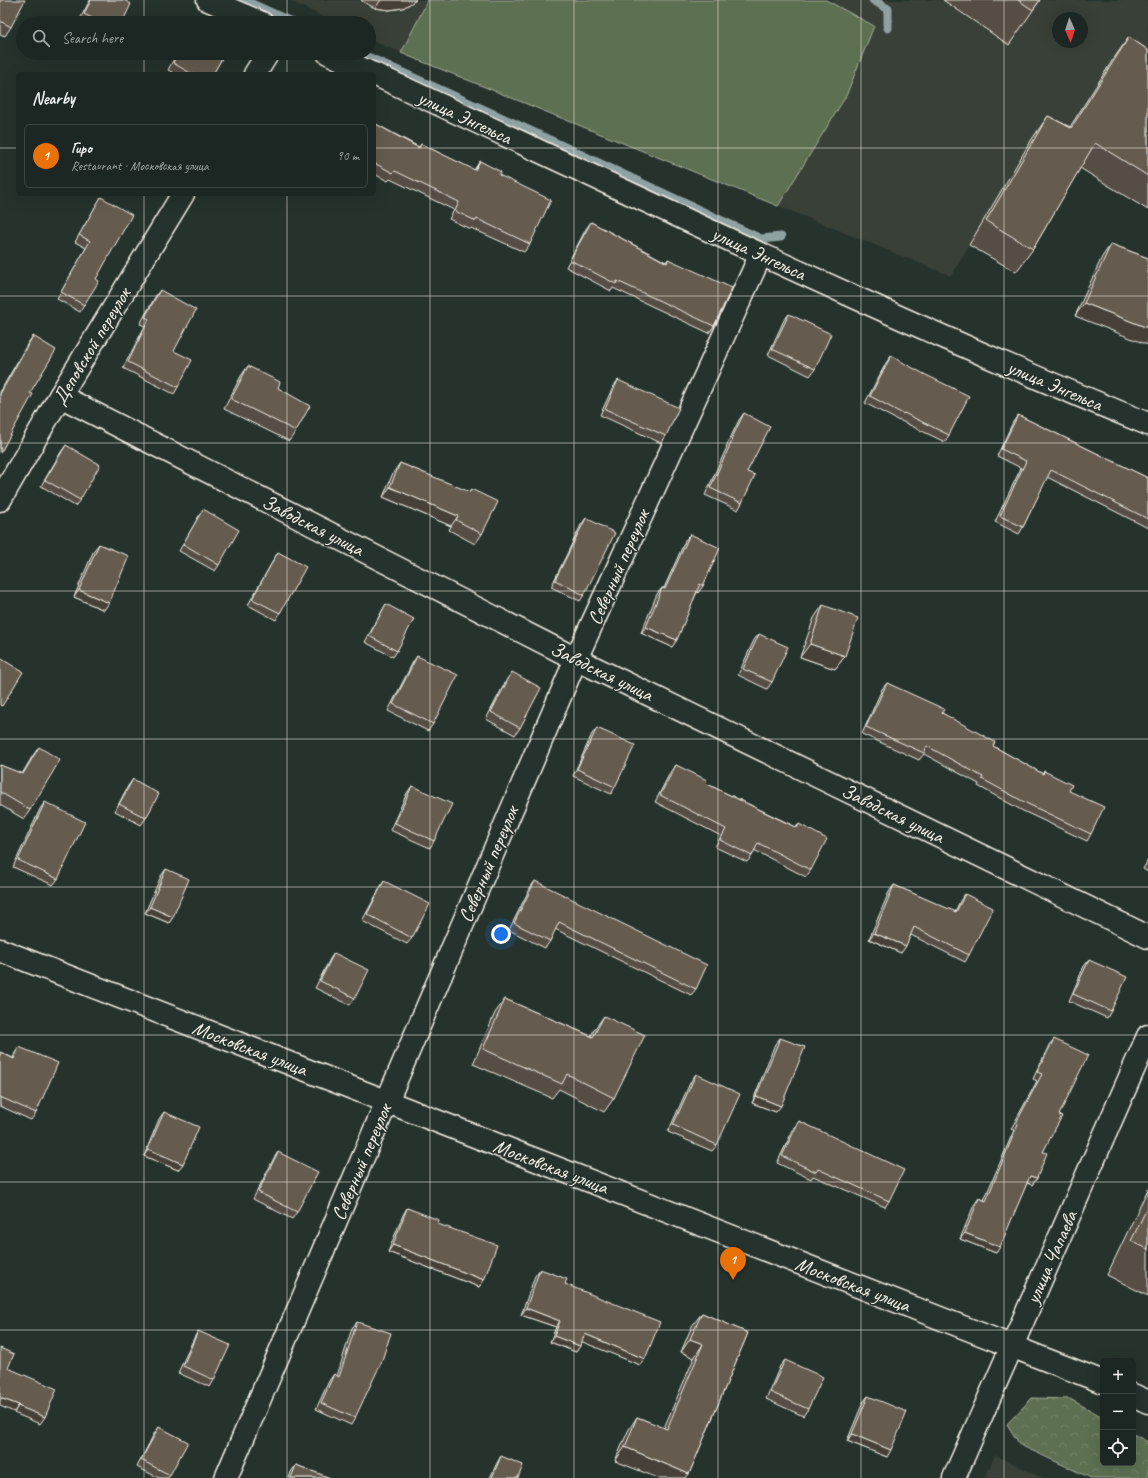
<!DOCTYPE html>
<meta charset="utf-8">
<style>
body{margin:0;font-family:Caveat,sans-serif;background:#252e2a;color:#f1f3f6}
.controls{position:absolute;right:12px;bottom:12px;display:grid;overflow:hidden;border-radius:6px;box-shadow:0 4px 16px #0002}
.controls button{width:36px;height:36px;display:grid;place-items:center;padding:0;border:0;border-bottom:1px solid #3a4340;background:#1c2622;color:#f1f3f6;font:20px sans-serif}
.compass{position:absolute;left:1052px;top:12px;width:36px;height:36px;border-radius:50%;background:#1c2622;box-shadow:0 4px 16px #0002;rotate:177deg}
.you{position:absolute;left:501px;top:934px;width:14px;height:14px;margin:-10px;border:3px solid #fff;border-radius:50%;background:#1a73e8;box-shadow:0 0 0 6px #1a73e833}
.badge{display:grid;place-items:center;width:26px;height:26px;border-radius:50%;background:#2563eb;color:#fff;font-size:13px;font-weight:700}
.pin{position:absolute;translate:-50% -33px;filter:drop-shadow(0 1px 2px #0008)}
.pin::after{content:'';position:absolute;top:21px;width:14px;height:12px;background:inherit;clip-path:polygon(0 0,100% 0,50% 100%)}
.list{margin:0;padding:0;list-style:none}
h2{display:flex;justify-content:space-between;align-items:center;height:52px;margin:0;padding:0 16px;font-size:17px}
h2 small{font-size:13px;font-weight:400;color:#a0a5a5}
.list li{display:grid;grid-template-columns:26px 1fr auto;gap:12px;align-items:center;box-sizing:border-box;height:64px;margin:0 8px 8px;padding:0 8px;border:1px solid #3a4340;border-radius:6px}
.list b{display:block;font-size:15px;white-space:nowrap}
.list p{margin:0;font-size:13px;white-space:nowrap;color:#a0a5a5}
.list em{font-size:13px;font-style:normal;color:#a0a5a5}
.icon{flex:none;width:22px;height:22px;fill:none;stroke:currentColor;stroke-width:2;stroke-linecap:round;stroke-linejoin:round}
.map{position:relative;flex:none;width:1148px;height:1478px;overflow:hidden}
.search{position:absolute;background:#1c2622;box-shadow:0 4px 16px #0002;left:16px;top:16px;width:360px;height:44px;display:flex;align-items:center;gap:10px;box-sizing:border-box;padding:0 14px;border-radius:22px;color:#a0a5a5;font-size:15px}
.panel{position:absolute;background:#1c2622;box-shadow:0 4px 16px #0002;left:16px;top:72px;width:360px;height:124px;border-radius:6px}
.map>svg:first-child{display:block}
.built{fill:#393f37;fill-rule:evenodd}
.green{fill:#5d6f51;stroke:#a8b09c}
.forest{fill:url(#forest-crowns);stroke:#a8b09c}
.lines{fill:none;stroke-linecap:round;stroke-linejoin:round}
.stream{stroke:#90a1a2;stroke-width:9}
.street-casing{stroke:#f4f1e8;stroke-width:25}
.secondary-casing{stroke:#f4f1e8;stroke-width:25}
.street{stroke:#26332d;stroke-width:22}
.secondary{stroke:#26332d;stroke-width:22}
.wall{fill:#574e44;stroke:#f4f1e8}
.shaded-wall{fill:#474037;stroke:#f4f1e8}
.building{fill:#655b4f;stroke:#f4f1e8}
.grid{fill:none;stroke:#f4f1e8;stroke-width:1;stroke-opacity:0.55}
.labels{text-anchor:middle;stroke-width:3;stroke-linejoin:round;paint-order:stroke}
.street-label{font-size:20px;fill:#f4f1e8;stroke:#26332d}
</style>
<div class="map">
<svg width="1148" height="1478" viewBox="0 0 1148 1478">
<defs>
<pattern id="forest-crowns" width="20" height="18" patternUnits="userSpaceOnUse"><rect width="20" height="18" fill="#5d6f51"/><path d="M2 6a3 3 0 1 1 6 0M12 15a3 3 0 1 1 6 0" fill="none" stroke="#75846a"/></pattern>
</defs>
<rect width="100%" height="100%" fill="#26332d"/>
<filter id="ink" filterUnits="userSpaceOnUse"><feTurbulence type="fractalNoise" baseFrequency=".025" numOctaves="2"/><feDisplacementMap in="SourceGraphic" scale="8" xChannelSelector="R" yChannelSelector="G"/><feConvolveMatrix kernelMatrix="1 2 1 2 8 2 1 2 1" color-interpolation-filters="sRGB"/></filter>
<g filter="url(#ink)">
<g class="built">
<path d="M289 0H1148V84L1112 61 1055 152 1032 139 951 276 370 40 369 38V23H358L356 21 336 23ZM1058 18H1082V42H1058Z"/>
<path d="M995 1455 1043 1478H985Z"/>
</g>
<path class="green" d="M428 0H826L874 26 846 96 778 206 401 53Z"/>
<path class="forest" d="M1032 1398 1070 1399 1103 1417V1463H1133V1434L1148 1442V1478H1091L1020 1445 1007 1424Z"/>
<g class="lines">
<g class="stream">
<path d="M243 0 294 23"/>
<path d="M873 0 888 9V28"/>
<path d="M359 53 498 116 761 239 781 237"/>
</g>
<defs>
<g id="street">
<path d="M208 0 262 23"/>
<path d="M328 53 373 74"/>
<path d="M255 74 268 53"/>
<path d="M374 74C631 193 886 317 1148 424"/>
<path d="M60 396 576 659 1148 937"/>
<path d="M0 500 60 396 183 194"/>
<path d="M226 1478 576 659 761 254"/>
<path d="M954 1478 1148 1036"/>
</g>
<g id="secondary">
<path d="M0 950 1103 1382"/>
<path d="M1133 1395 1148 1402"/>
</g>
</defs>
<use href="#street" class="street-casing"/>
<use href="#secondary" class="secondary-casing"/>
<use href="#street" class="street"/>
<use href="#secondary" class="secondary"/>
</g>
<g class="wall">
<path d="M0 0 11 27 5 36 0 34Z"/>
<path d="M90 0H124L122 23H84L79 21Z"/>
<path d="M361 0H416L403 8 389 10 375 8 363 2Z"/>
<path d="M943 0H1040L1009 45Z"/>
<path d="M1129 37 1148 50V210L1080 168 1033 249 1016 272 969 245 1032 139 1048 116 1070 127 1112 61Z"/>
<path d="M177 53H225L213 74H175L168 70Z"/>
<path d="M374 123 419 147 421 144 474 170 480 161 499 175 530 244 524 252 471 228 470 229 449 219 454 210 390 179 388 181 374 174Z"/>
<path d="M101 197 84 305 80 312 57 299 86 248 75 242 97 204Z"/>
<path d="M591 222 666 262 668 259 714 326 709 333 613 288 611 291 566 267 586 229Z"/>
<path d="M1111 244 1148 258 1075 316 1102 257Z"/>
<path d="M160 290 174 351 178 387 174 394 123 368 145 326 140 324 155 297Z"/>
<path d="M789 314 815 369 810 376 768 355 784 320Z"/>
<path d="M33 336 30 393 2 450 0 453V392L28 343Z"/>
<path d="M891 356 949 435 945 442 899 420V421L865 403 886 363Z"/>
<path d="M248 366 278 388 296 431 289 441 224 409 241 376Z"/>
<path d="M618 380 666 436 661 443 600 415 613 387Z"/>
<path d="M744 413 747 472 742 503 738 510 705 495 727 447H726L739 420Z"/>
<path d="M1018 415 1148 478V528L1047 477 1023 527 1019 534 995 522 1021 468 997 456 1013 422Z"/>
<path d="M66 445 80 500 75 506 41 486 61 452Z"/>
<path d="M400 463 469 492 471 489 482 534 475 544 449 530 451 526 383 497 393 473Z"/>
<path d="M203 509 219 565 215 571 179 551Z"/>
<path d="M586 518 584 595 580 601 551 587 581 525Z"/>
<path d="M690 534 703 586 698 593 697 592 672 647 641 633 657 594 662 588H664L685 541Z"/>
<path d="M99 544 104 610 74 597 94 550Z"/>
<path d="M278 552 280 613 276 620 248 605 274 559Z"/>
<path d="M386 604 397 651 393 657 365 642 382 611Z"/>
<path d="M823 605 845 656 835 669 800 657 814 618Z"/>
<path d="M759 634 772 682 767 689 738 675 754 640Z"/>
<path d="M417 656 433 724 428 731 388 711 413 662Z"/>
<path d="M512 672 520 728 515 735 486 719 507 679Z"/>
<path d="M887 683 942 713 993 746 1043 774 1044 771 1069 791 1091 834 1087 841 1023 811 978 786 979 784 924 754 919 760 862 734 882 689Z"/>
<path d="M597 728 615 787 611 794 573 776 592 734Z"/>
<path d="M39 747 30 810 24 819 0 805V765L22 774 32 757Z"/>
<path d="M676 765 705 783 796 827 799 824 811 870 806 877 754 850 752 856 747 862 715 847 721 836 655 802 671 771Z"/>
<path d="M133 779 146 818 141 825 115 811 128 786Z"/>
<path d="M412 786 434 841 430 848 390 830 407 793Z"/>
<path d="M45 802 58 879 53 885 13 867 40 809Z"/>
<path d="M1148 860V872L1143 869Z"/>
<path d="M166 869 173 917 169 923 145 913 161 876Z"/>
<path d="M384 881 412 938 407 944 362 921 380 888Z"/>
<path d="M535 881 696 989 691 995 555 929 550 941 545 948 509 930 530 888Z"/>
<path d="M894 885 955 912 960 901 965 894 969 955 965 962 911 935 901 953 869 939 889 892Z"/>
<path d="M334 953 355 998 350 1005 315 988 330 959Z"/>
<path d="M1089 960 1111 1011 1107 1018 1069 1001 1084 966Z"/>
<path d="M505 999 591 1036 594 1030 604 1016 614 1098 604 1112 559 1089 552 1098 473 1064 495 1013Z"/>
<path d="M780 1038 776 1112 752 1103 775 1044Z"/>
<path d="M1054 1039 1059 1115 1043 1152 1037 1178 1032 1185 1027 1183 996 1253 960 1239 974 1205 979 1198 984 1200 1014 1130 1011 1129 1037 1081 1033 1079 1049 1045Z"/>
<path d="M19 1047 36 1113 31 1120 0 1106V1052L13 1058 15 1053Z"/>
<path d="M696 1074 717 1145 712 1151 668 1132 691 1081Z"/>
<path d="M164 1112 178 1170 144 1156 159 1119Z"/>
<path d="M799 1121 889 1201 885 1207 813 1176 811 1179 777 1163 794 1128Z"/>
<path d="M278 1152 297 1212 292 1219 253 1199 274 1158Z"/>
<path d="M1148 1189V1296L1107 1275Z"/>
<path d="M407 1208 438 1224 484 1280 479 1287 388 1252 403 1215Z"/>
<path d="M540 1269 565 1284 640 1365 582 1341 576 1352 550 1342 556 1327 521 1315 535 1276Z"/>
<path d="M702 1313 748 1333 689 1474 615 1461 628 1431 637 1417 664 1428 694 1358 681 1352 692 1326Z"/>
<path d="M357 1322 355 1418 351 1425 316 1409 329 1381 334 1374 337 1376 352 1328Z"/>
<path d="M198 1331 214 1380 210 1387 178 1373 194 1338Z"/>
<path d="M785 1360 808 1409 803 1416 766 1399 780 1366Z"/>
<path d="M868 1396 887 1457 847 1441 863 1402Z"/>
<path d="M159 1427 170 1475 168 1478H159L137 1467 154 1434Z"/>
<path d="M501 1456 518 1478H490L497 1463Z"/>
<path d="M296 1465 330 1478H289L291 1472Z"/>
</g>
<g class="shaded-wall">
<path d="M381 0H416L403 8 389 10 375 8Z"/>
<path d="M1084 303 1148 328V345L1075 316Z"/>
<path d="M390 487 458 516 451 526 383 497Z"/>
<path d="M79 590 109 603 104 610 74 597Z"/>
<path d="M646 627 677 640 672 647 641 633Z"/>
<path d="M810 644 845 656 835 669 800 657Z"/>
<path d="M150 907 173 917 169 923 145 913Z"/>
<path d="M874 933 906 946 901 953 869 939Z"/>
<path d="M756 1096 781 1106 776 1112 752 1103Z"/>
<path d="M148 1149 183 1164 178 1170 144 1156Z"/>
<path d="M1030 1176 1037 1178 1032 1185 1026 1182Z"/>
<path d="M965 1233 1000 1247 996 1253 960 1239Z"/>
<path d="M393 1245 484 1280 479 1287 388 1252Z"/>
<path d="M526 1308 560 1321 556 1327 521 1315Z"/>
<path d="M585 1334 645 1359 640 1365 580 1341Z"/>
<path d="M554 1336 580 1346 576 1352 550 1342Z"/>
<path d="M690 1339 703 1344 694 1358 681 1352Z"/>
<path d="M0 1398 19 1405 14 1412 0 1406Z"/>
<path d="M18 1406 45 1417 40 1424 14 1413Z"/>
<path d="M852 1434 891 1450 887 1457 847 1441Z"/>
<path d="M625 1447 689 1474 686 1478H658L615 1461Z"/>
</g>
<g class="building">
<path d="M0 0H25L11 27 0 21Z"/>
<path d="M91 0H124L131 4 122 23H102L84 14Z"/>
<path d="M1018 0H1040L1033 10Z"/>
<path d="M1129 37 1148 50V176L1095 143 1033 249 986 221 1048 116 1071 128Z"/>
<path d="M178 53H225L213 74H192L173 63Z"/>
<path d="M374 123 419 148 421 144 475 170 480 161 501 172 499 175 551 200 530 244 477 219 476 221 455 211 459 202 395 171 393 173 374 163Z"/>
<path d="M101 197 132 215 96 279 99 281 84 305 61 292 90 241 79 235Z"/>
<path d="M591 222 667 263 668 259 732 288 714 326 617 281 616 284 570 260Z"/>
<path d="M1111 244 1148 258V328L1084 303Z"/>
<path d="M160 290 196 310 174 351 192 360 178 387 128 362 149 319 145 317Z"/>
<path d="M789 314 831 334 815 369 772 349Z"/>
<path d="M33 336 56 350 30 393 33 394 2 450 0 448V394Z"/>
<path d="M891 356 924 374 969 396 949 435 904 413 903 414 870 396Z"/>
<path d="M248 366 280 382 278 388 310 406 296 431 231 399Z"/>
<path d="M618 380 679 408 666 436 605 409Z"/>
<path d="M744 413 770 427 747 472 755 475 742 503 710 488 732 441 731 440Z"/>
<path d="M1018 415 1148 478V519L1051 470 1023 527 1000 516 1026 461 1001 449Z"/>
<path d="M66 445 100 465 80 500 45 480Z"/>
<path d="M400 463 470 492 471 489 498 502 482 534 456 520 458 516 390 487Z"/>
<path d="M203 509 239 530 219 565 183 544Z"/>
<path d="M586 518 615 533 584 595 555 580Z"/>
<path d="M690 534 720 548 703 586 700 584 677 640 646 627 662 588 665 589Z"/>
<path d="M99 544 129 556 109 603 79 590Z"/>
<path d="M278 552 306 567 280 613 252 599Z"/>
<path d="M386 604 414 619 397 651 369 636Z"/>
<path d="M823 605 858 618 845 656 810 644Z"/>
<path d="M759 634 788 647 772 682 743 669Z"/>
<path d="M417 656 458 675 433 724 393 704Z"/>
<path d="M0 658 23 672 2 706 0 705Z"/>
<path d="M512 672 541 688 520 728 491 712Z"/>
<path d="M887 683 944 709 942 713 995 742 993 746 1043 774 1044 771 1072 785 1069 791 1104 807 1091 834 1028 804 982 779 983 777 927 746 924 753 866 727Z"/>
<path d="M597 728 635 745 615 787 577 769Z"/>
<path d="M39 747 60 760 30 810 0 792V765L23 774Z"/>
<path d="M676 765 707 780 705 783 797 828 799 824 827 839 811 870 758 843 752 856 720 840 726 829 660 795Z"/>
<path d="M133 779 159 794 146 818 119 804Z"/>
<path d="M412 786 452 804 434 841 395 823Z"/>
<path d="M45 802 85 822 58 879 18 860Z"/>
<path d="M166 869 189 879 173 917 150 907Z"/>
<path d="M384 881 430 904 412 938 367 914Z"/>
<path d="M535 881 707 965 696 989 559 922 550 941 514 923Z"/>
<path d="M894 885 956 912 965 894 993 908 969 955 914 927 906 946 874 933Z"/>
<path d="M334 953 369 970 355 998 320 981Z"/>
<path d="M1089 960 1127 977 1111 1011 1073 994Z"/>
<path d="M505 999 593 1037 604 1016 645 1035 614 1098 567 1074 562 1084 483 1049Z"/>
<path d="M780 1038 805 1047 781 1106 756 1096Z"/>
<path d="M1054 1039 1088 1055 1059 1115 1062 1116 1043 1152 1047 1153 1037 1178 1030 1176 1000 1247 965 1233 979 1198 986 1201 1018 1124 1016 1123 1042 1074 1037 1072Z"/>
<path d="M19 1047 58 1063 36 1113 0 1097V1052L14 1059Z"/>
<path d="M696 1074 740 1094 717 1145 673 1125Z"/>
<path d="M164 1112 199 1127 183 1164 148 1149Z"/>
<path d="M799 1121 904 1170 889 1201 818 1169 816 1172 782 1156Z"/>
<path d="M278 1152 318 1172 297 1212 258 1192Z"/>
<path d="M1148 1206V1249L1131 1241Z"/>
<path d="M407 1208 439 1220 438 1224 497 1245 484 1280 393 1245Z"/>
<path d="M540 1269 567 1279 565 1284 660 1322 645 1359 585 1334 580 1346 554 1336 560 1321 526 1308Z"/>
<path d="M702 1313 748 1333 689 1474 625 1447 637 1417 667 1429 703 1344 690 1339Z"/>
<path d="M357 1322 391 1333 381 1363 355 1418 321 1403 334 1374 339 1377Z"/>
<path d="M198 1331 230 1345 214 1380 183 1366Z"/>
<path d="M0 1348 14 1354 8 1368 57 1389 45 1417 18 1406 19 1405 0 1398Z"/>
<path d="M785 1360 823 1377 808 1409 770 1392Z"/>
<path d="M868 1396 907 1412 891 1450 852 1434Z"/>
<path d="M159 1427 188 1442 170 1475 141 1460Z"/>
<path d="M501 1456 523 1465 518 1478H492Z"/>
<path d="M296 1465 330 1478H291Z"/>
</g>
</g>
<path class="grid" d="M144 0V23M287 0V23M430 0V1478M574 0V1478M718 0V1478M861 0V1478M1004 0V1478M144 53V74M287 53V74M0 148H18M374 148H1148M144 194V1478M287 194V1478M0 296H1148M0 443H1148M0 591H1148M0 739H1148M0 887H1148M0 1035H1148M0 1182H1148M0 1330H1148"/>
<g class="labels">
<g class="street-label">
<text transform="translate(465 117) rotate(25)" y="7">улица Энгельса</text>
<text transform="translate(759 253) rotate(25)" y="7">улица Энгельса</text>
<text transform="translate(91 346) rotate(-59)" y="7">Деповской переулок</text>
<text transform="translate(1055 385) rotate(23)" y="7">улица Энгельса</text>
<text transform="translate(313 525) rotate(27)" y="7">Заводская улица</text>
<text transform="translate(618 567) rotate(-66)" y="7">Северный переулок</text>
<text transform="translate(602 671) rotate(26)" y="7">Заводская улица</text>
<text transform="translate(893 813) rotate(26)" y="7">Заводская улица</text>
<text transform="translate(488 864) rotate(-67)" y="7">Северный переулок</text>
<text transform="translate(250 1048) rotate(21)" y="7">Московская улица</text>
<text transform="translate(361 1162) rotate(-67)" y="7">Северный переулок</text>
<text transform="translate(551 1166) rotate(21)" y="7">Московская улица</text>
<text transform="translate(1051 1257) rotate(-66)" y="7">улица Чапаева</text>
<text transform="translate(853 1284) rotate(21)" y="7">Московская улица</text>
</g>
</g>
</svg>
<div class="controls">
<button>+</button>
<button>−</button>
<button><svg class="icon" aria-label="locate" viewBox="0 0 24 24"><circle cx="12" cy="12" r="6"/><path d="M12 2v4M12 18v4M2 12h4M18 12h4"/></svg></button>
</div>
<svg class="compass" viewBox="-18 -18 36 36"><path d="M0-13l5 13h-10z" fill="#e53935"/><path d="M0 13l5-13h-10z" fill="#a0a5a5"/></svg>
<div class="you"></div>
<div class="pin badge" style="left:733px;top:1280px;background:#e8710a">1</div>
<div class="search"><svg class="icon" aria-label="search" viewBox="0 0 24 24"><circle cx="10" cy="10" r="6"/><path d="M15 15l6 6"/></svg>Search here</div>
<section class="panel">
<h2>Nearby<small></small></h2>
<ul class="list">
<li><span class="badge" style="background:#e8710a">1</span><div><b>Гиро</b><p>Restaurant · Московская улица</p></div><em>90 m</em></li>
</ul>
</section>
</div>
